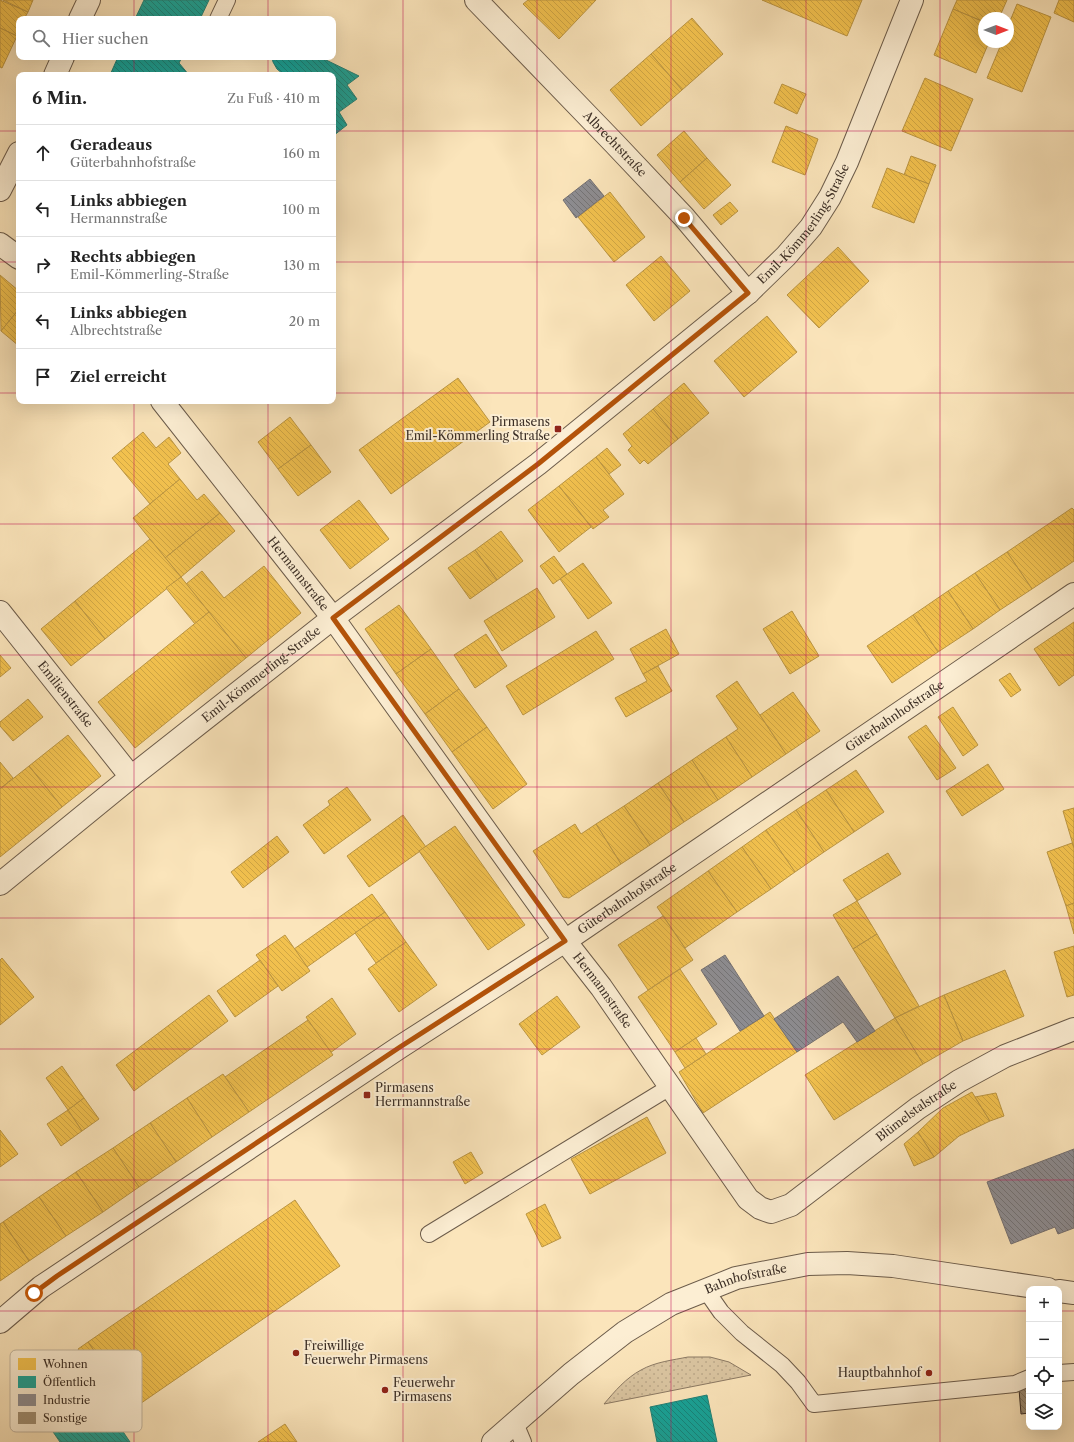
<!DOCTYPE html>
<html lang="de">
<meta charset="utf-8">
<style>
body{margin:0;font-family:"Libre Caslon Text",serif;background:#f2f2f2;color:#222}
.controls{position:absolute;right:12px;bottom:12px;display:grid;overflow:hidden;border-radius:8px;box-shadow:0 4px 16px #0002}
.controls button{width:36px;height:36px;display:grid;place-items:center;padding:0;border:0;border-bottom:1px solid #e0e0e0;background:#fff;color:#222;font:20px sans-serif}
.compass{position:absolute;left:978px;top:12px;width:36px;height:36px;border-radius:50%;background:#fff;box-shadow:0 4px 16px #0002;rotate:90deg}
.stop{position:absolute;width:12px;height:12px;margin:-9px;border:3px solid #b45309;border-radius:50%;background:#fff}
.stop.end{background:#b45309;border-color:#fff;box-shadow:0 1px 4px #0008}
.list{margin:0;padding:0;list-style:none}
h2{display:flex;justify-content:space-between;align-items:center;height:52px;margin:0;padding:0 16px;font-size:17px}
h2 small{font-size:13px;font-weight:400;color:#767676}
.list li{display:grid;grid-template-columns:26px 1fr auto;gap:12px;align-items:center;box-sizing:border-box;height:56px;padding:0 16px;border-top:1px solid #e0e0e0}
.list b{display:block;font-size:15px;white-space:nowrap}
.list p{margin:0;font-size:13px;white-space:nowrap;color:#767676}
.list em{font-size:13px;font-style:normal;color:#767676}
.icon{flex:none;width:22px;height:22px;fill:none;stroke:currentColor;stroke-width:2;stroke-linecap:round;stroke-linejoin:round}
.map{position:relative;flex:none;width:1074px;height:1442px;overflow:hidden}
.search{position:absolute;background:#fff;box-shadow:0 4px 16px #0002;left:16px;top:16px;width:320px;height:44px;display:flex;align-items:center;gap:10px;box-sizing:border-box;padding:0 14px;border-radius:8px;color:#767676;font-size:15px}
.panel{position:absolute;background:#fff;box-shadow:0 4px 16px #0002;left:16px;top:72px;width:320px;height:332px;border-radius:8px}
.map>svg:first-child{display:block}
.garden{fill:url(#garden-dots);stroke:#8c7a64}
.homes{fill:url(#homes-back-hatch);stroke:#bb9542}
.public{fill:url(#public-back-hatch);stroke:#228076}
.industry{fill:url(#industry-back-hatch);stroke:#757172}
.building{fill:url(#building-back-hatch);stroke:#3c2f26}
.lines{fill:none;stroke-linecap:round;stroke-linejoin:round}
.service-casing{stroke:#6c5c4b;stroke-width:18}
.minor-casing{stroke:#6c5c4b;stroke-width:24}
.tertiary-casing{stroke:#6c5c4b;stroke-width:24}
.service{stroke:#fceed3;stroke-width:16}
.minor{stroke:#fceed3;stroke-width:22}
.tertiary{stroke:#fceed3;stroke-width:22}
.route{stroke:#b45309;stroke-width:5}
.grid{fill:none;stroke:#c2185b;stroke-width:1;stroke-opacity:0.55}
.poi-dot{fill:#8f2418;stroke:#fceed3;stroke-width:1.5}
.labels{text-anchor:middle;stroke-width:4;stroke-linejoin:round;paint-order:stroke}
.street-label{font-size:12px;fill:#3c2f26;stroke:#fceed3}
.poi-label{font-size:12px;fill:#3c2f26;stroke:#fceed3;text-anchor:start}
.key{fill:#fceed3;stroke:#c2b59f;stroke-width:1}
.key-label{font-size:11px;fill:#3c2f26}
</style>
<div class="map">
<svg width="1074" height="1442" viewBox="0 0 1074 1442">
<defs>
<pattern id="garden-dots" width="8" height="8" patternUnits="userSpaceOnUse"><rect width="8" height="8" fill="#dbc6a2"/><path d="M2 2h.1M6 6h.1" fill="none" stroke="#bdaa8b" stroke-width="1.8" stroke-linecap="round"/></pattern>
<pattern id="homes-back-hatch" width="6" height="6" patternUnits="userSpaceOnUse"><rect width="6" height="6" fill="#f2c14e"/><path d="M-1 5l2 2M0 0l6 6M5-1l2 2" fill="none" stroke="#d0a644"/></pattern>
<pattern id="public-back-hatch" width="6" height="6" patternUnits="userSpaceOnUse"><rect width="6" height="6" fill="#17a398"/><path d="M-1 5l2 2M0 0l6 6M5-1l2 2" fill="none" stroke="#16857c"/></pattern>
<pattern id="industry-back-hatch" width="6" height="6" patternUnits="userSpaceOnUse"><rect width="6" height="6" fill="#8d8d92"/><path d="M-1 5l2 2M0 0l6 6M5-1l2 2" fill="none" stroke="#747477"/></pattern>
<pattern id="building-back-hatch" width="6" height="6" patternUnits="userSpaceOnUse"><rect width="6" height="6" fill="#9f8e73"/><path d="M-1 5l2 2M0 0l6 6M5-1l2 2" fill="none" stroke="#83745e"/></pattern>
</defs>
<rect width="100%" height="100%" fill="#fbe5bb"/>
<filter id="stains"><feTurbulence type="fractalNoise" baseFrequency=".005" numOctaves="4"/><feColorMatrix values="0 0 0 0 .2 0 0 0 0 .09 0 0 0 0 .02 0 0 0 .5 -.17"/></filter>
<radialGradient id="worn" r=".72"><stop offset=".6" stop-color="#630" stop-opacity="0"/><stop offset="1" stop-color="#630" stop-opacity=".3"/></radialGradient>
<path class="garden" d="M688 1357H710L729 1362 751 1375 604 1404C615 1391 626 1378 641 1370 655 1362 673 1360 688 1357Z"/>
<g class="homes">
<path d="M0 0 28 12 24 19H19V31L17 36 0 28Z"/>
<path d="M3 0H33L28 12Z"/>
<path d="M528 0H596L559 39 523 4Z"/>
<path d="M762 0H862L847 36Z"/>
<path d="M957 0H1007L999 18H984V22L953 9Z"/>
<path d="M1059 0H1074V22L1054 13Z"/>
<path d="M1017 4 1051 17 1022 92 987 78 1002 42H1008V26Z"/>
<path d="M953 9 984 22V42H989L976 73 934 55Z"/>
<path d="M692 18 723 54 682 90 651 54Z"/>
<path d="M0 28 17 36 2 68 0 67Z"/>
<path d="M651 54 682 90 641 126 610 90Z"/>
<path d="M925 78 973 99 951 151 902 131Z"/>
<path d="M782 84 806 94 797 114 774 103Z"/>
<path d="M786 126 818 139 805 175 772 162Z"/>
<path d="M684 131 707 158 680 182 657 155Z"/>
<path d="M911 156 936 165 929 184 904 175Z"/>
<path d="M707 158 731 185 704 209 680 182Z"/>
<path d="M887 168 929 184 914 223 872 207Z"/>
<path d="M610 192 645 237 614 262 578 217Z"/>
<path d="M730 202 738 211 721 225 713 215Z"/>
<path d="M838 247 869 281 819 328 787 295Z"/>
<path d="M661 256 690 291 654 321 626 285Z"/>
<path d="M0 275 19 291V309L1 331Z"/>
<path d="M19 309V346L1 331Z"/>
<path d="M767 316 797 352 744 397 714 361Z"/>
<path d="M458 378 490 422 391 494 359 450Z"/>
<path d="M684 383 709 413 678 439 653 409Z"/>
<path d="M653 409 678 439 648 464 644 460 640 464 628 450 632 446 623 434Z"/>
<path d="M290 417 311 445 278 469 258 442Z"/>
<path d="M143 432 156 448 169 437 181 453 168 464 180 479 150 504 112 458Z"/>
<path d="M311 445 331 472 298 496 278 469Z"/>
<path d="M607 448 621 465 609 474 596 457Z"/>
<path d="M596 457 624 494 603 510 609 517 593 529 559 486Z"/>
<path d="M180 479 197 500 204 494 220 513 165 558 133 518Z"/>
<path d="M559 486 591 527 559 552 528 510Z"/>
<path d="M359 500 389 539 350 569 320 530Z"/>
<path d="M1072 508 1074 510V561L1032 589 1007 552Z"/>
<path d="M220 513 235 531 181 577 165 558Z"/>
<path d="M501 531 523 561 497 580 475 550Z"/>
<path d="M150 539 181 577 105 639 75 601Z"/>
<path d="M475 550 497 580 470 599 448 568Z"/>
<path d="M1007 552 1032 589 1000 610 975 573Z"/>
<path d="M554 556 567 574 553 584 540 566Z"/>
<path d="M583 563 612 603 588 619 560 579Z"/>
<path d="M264 566 301 613 246 658 186 584 202 571 224 598Z"/>
<path d="M975 573 1000 610 973 629 948 591Z"/>
<path d="M181 577 209 612 195 624 166 588Z"/>
<path d="M537 588 555 617 502 651 484 621Z"/>
<path d="M948 591 973 629 938 652 913 615Z"/>
<path d="M75 601 105 639 71 666 41 629Z"/>
<path d="M399 605 431 649 396 674 365 629Z"/>
<path d="M792 611 819 656 790 674 763 629Z"/>
<path d="M209 612 246 658 135 748 98 702Z"/>
<path d="M913 615 938 652 892 683 867 646Z"/>
<path d="M1074 622V675L1059 686 1034 649Z"/>
<path d="M666 629 679 654 643 674 630 649Z"/>
<path d="M596 631 614 659 523 715 506 686Z"/>
<path d="M486 634 507 666 475 688 454 655Z"/>
<path d="M431 649 459 689 425 714 396 674Z"/>
<path d="M0 655 11 668 0 677Z"/>
<path d="M658 666 672 691 626 717 615 698 647 681 643 674Z"/>
<path d="M1010 673 1021 690 1011 697 999 680Z"/>
<path d="M737 681 786 754 752 777 726 737 738 729 716 696Z"/>
<path d="M459 689 487 727 452 752 425 714Z"/>
<path d="M793 692 820 731 786 754 760 715Z"/>
<path d="M28 699 43 717 13 741 0 726V722Z"/>
<path d="M953 707 978 745 963 756 938 717Z"/>
<path d="M926 725 956 768 937 780 908 737Z"/>
<path d="M487 727 527 784 493 809 452 752Z"/>
<path d="M68 735 101 776 62 807 29 766Z"/>
<path d="M726 737 752 777 718 800 692 760Z"/>
<path d="M692 760 718 800 684 822 658 783Z"/>
<path d="M0 762 13 778 0 789Z"/>
<path d="M988 764 1004 789 962 816 946 791Z"/>
<path d="M29 766 62 807 0 857V789Z"/>
<path d="M856 770 884 812 854 832 826 790Z"/>
<path d="M658 783 684 822 650 845 624 806Z"/>
<path d="M347 787 371 820 324 854 303 825 330 805 328 801Z"/>
<path d="M826 790 854 832 824 852 796 810Z"/>
<path d="M624 806 650 845 621 864 596 824Z"/>
<path d="M1074 808V848L1063 811Z"/>
<path d="M796 810 824 852 795 872 766 830Z"/>
<path d="M403 815 426 847 369 887 347 856Z"/>
<path d="M575 824 581 834 596 824 621 864 569 898 563 897 533 851Z"/>
<path d="M455 826 525 925 488 950 419 851Z"/>
<path d="M766 830 795 872 771 889 742 847Z"/>
<path d="M277 836 289 852 243 888 231 872Z"/>
<path d="M1072 843 1074 848V903L1066 906 1047 852Z"/>
<path d="M742 847 771 889 737 912 708 871Z"/>
<path d="M888 853 901 874 857 901 843 880Z"/>
<path d="M708 871 737 912 685 948 657 907Z"/>
<path d="M372 894 385 912 307 967 294 949Z"/>
<path d="M857 901 877 934 853 949 833 915Z"/>
<path d="M1074 903V934L1066 906Z"/>
<path d="M385 912 406 942 376 963 355 933Z"/>
<path d="M663 916 693 960 648 990 618 945Z"/>
<path d="M877 934 919 1006 895 1018 853 949Z"/>
<path d="M285 935 310 971 282 991 256 955Z"/>
<path d="M406 942 437 985 399 1012 368 969Z"/>
<path d="M1074 946V995L1067 997 1054 952Z"/>
<path d="M2 958 34 997 0 1025V960Z"/>
<path d="M260 960 278 986 235 1017 217 991Z"/>
<path d="M680 969 717 1024 675 1052 638 997Z"/>
<path d="M1005 970 1024 1016 963 1041 944 995Z"/>
<path d="M209 995 228 1021 134 1091 116 1065Z"/>
<path d="M944 995 963 1041 923 1064 895 1018Z"/>
<path d="M557 996 580 1027 542 1055 519 1024Z"/>
<path d="M332 998 356 1034 330 1053 306 1017Z"/>
<path d="M770 1012 797 1052 703 1113 679 1072Z"/>
<path d="M895 1018 923 1064 834 1120 805 1075Z"/>
<path d="M308 1020 333 1055 249 1112 225 1077Z"/>
<path d="M696 1038 706 1054 685 1068 675 1052Z"/>
<path d="M62 1066 84 1098 68 1110 46 1078Z"/>
<path d="M223 1074 249 1112 212 1137 187 1098Z"/>
<path d="M972 1092 990 1121 959 1136 934 1157 918 1132 943 1108Z"/>
<path d="M996 1093 1004 1116 990 1121 975 1097Z"/>
<path d="M84 1098 99 1119 82 1131 68 1110Z"/>
<path d="M187 1098 212 1137 176 1162 150 1123Z"/>
<path d="M68 1110 82 1131 61 1146 47 1124Z"/>
<path d="M647 1117 666 1153 590 1194 571 1159Z"/>
<path d="M150 1123 176 1162 139 1187 113 1148Z"/>
<path d="M0 1130 18 1154 0 1167Z"/>
<path d="M918 1132 934 1157 914 1166 904 1144Z"/>
<path d="M113 1148 139 1187 103 1212 76 1172Z"/>
<path d="M471 1152 483 1173 465 1184 453 1162Z"/>
<path d="M76 1172 103 1212 66 1236 39 1197Z"/>
<path d="M39 1197 66 1236 29 1261 3 1222Z"/>
<path d="M295 1200 340 1266 134 1408 88 1342Z"/>
<path d="M545 1204 561 1238 542 1247 526 1214Z"/>
<path d="M3 1222 29 1261 0 1281V1224Z"/>
<path d="M88 1342 123 1393 105 1405 101 1399 109 1395 78 1349Z"/>
<path d="M285 1424 297 1442H258Z"/>
</g>
<g class="public">
<path d="M144 0H209L200 19H135Z"/>
<path d="M118 57H182L179 63 189 75H110Z"/>
<path d="M272 57H324V59L359 76 347 85 357 99 339 112 347 125 333 136V75H283V74L277 69 273 62Z"/>
<path d="M70 1354 101 1399 130 1442H60L22 1387Z"/>
<path d="M707 1395 717 1442H657L650 1407Z"/>
</g>
<g class="industry">
<path d="M590 179 604 196 576 218 563 200Z"/>
<path d="M725 955 764 1016 740 1031 701 970Z"/>
<path d="M838 976 875 1031 857 1042 843 1022 797 1052 774 1019Z"/>
<path d="M1074 1149V1228L1058 1234 1055 1227 1011 1244 987 1182Z"/>
</g>
<path class="building" d="M1029 1388V1413L1021 1414 1019 1389Z"/>
<g class="lines">
<defs>
<g id="service">
<path d="M218 19 227 0"/>
<path d="M429 1234 670 1087"/>
<path d="M705 1289 721 1312 742 1333 782 1365 798 1382 814 1404 1015 1384 1029 1378"/>
<path d="M1059 1373 1074 1372"/>
<path d="M515 1423 523 1442"/>
</g>
<g id="minor">
<path id="s1" d="M476 0 614 143 684 217 748 293"/>
<path d="M80 19 89 0"/>
<path d="M55 75 63 57"/>
<path d="M0 190 19 153"/>
<path d="M0 244 19 258"/>
<path id="s2" d="M162 401 333 618 565 941 601 987 748 1199 760 1208 771 1212 791 1205 918 1108 959 1081 1005 1056 1074 1029"/>
<path id="s3" d="M0 612 131 777"/>
<path id="s4" d="M0 884 131 777 333 618 538 464 748 293 786 256 811 227 830 197 847 162 912 0"/>
<path id="s5" d="M0 1322 41 1287 400 1047 565 941 1074 594"/>
</g>
<g id="tertiary">
<path d="M1059 1291 1074 1293"/>
<path id="s6" d="M493 1442 571 1374 625 1332 671 1304 736 1278 808 1264 847 1263 893 1266 1048 1289"/>
</g>
</defs>
<use href="#service" class="service-casing"/>
<use href="#minor" class="minor-casing"/>
<use href="#tertiary" class="tertiary-casing"/>
<use href="#service" class="service"/>
<use href="#minor" class="minor"/>
<use href="#tertiary" class="tertiary"/>
</g>
<g class="lines">
<path class="route" d="M34 1293 57 1276 400 1047 565 941 333 618 538 464 748 293 684 218"/>
</g>
<path class="grid" d="M134 0V19M268 0V19M403 0V1442M537 0V1442M671 0V1442M806 0V1442M940 0V1442M134 57V75M268 57V75M0 131H19M333 131H1074M0 262H19M333 262H1074M0 393H19M333 393H1074M134 401V1442M268 401V1442M0 524H1074M0 655H1074M0 787H1074M0 918H1074M0 1049H1074M0 1180H1074M0 1311H1029M1059 1311H1074"/>
<g class="poi-dot">
<rect x="554" y="425" width="8" height="8" rx="2"/>
<rect x="363" y="1091" width="8" height="8" rx="2"/>
<circle cx="296" cy="1353" r="4"/>
<circle cx="929" cy="1373" r="4"/>
<circle cx="385" cy="1390" r="4"/>
</g>
<g class="labels">
<g class="street-label">
<text dy="4" stroke="none"><textPath href="#s1" startOffset="200">Albrechtstraße</textPath></text>
<text dy="4" stroke="none"><textPath href="#s4" startOffset="1043">Emil-Kömmerling-Straße</textPath></text>
<text dy="4" stroke="none"><textPath href="#s2" startOffset="220">Hermannstraße</textPath></text>
<text dy="4" stroke="none"><textPath href="#s4" startOffset="335">Emil-Kömmerling-Straße</textPath></text>
<text dy="4" stroke="none"><textPath href="#s3" startOffset="105">Emilienstraße</textPath></text>
<text dy="4" stroke="none"><textPath href="#s5" startOffset="1081">Güterbahnhofstraße</textPath></text>
<text dy="4" stroke="none"><textPath href="#s5" startOffset="757">Güterbahnhofstraße</textPath></text>
<text dy="4" stroke="none"><textPath href="#s2" startOffset="736">Hermannstraße</textPath></text>
<text dy="4" stroke="none"><textPath href="#s2" startOffset="1195">Blümelstalstraße</textPath></text>
<text dy="4" stroke="none"><textPath href="#s6" startOffset="305">Bahnhofstraße</textPath></text>
</g>
<g class="poi-label">
<text x="550" y="426" text-anchor="end">Pirmasens<tspan x="550" dy="14">Emil-Kömmerling Straße</tspan></text>
<text x="375" y="1092">Pirmasens<tspan x="375" dy="14">Herrmannstraße</tspan></text>
<text x="304" y="1350">Freiwillige<tspan x="304" dy="14">Feuerwehr Pirmasens</tspan></text>
<text x="921" y="1377" text-anchor="end">Hauptbahnhof</text>
<text x="393" y="1387">Feuerwehr<tspan x="393" dy="14">Pirmasens</tspan></text>
</g>
</g>
<rect x="10" y="1350" width="132" height="82" rx="6" class="key"/>
<rect x="18" y="1358" width="18" height="12" fill="#f2c14e"/>
<rect x="18" y="1376" width="18" height="12" fill="#17a398"/>
<rect x="18" y="1394" width="18" height="12" fill="#8d8d92"/>
<rect x="18" y="1412" width="18" height="12" fill="#9f8e73"/>
<g class="key-label">
<text x="43" y="1368">Wohnen</text>
<text x="43" y="1386">Öffentlich</text>
<text x="43" y="1404">Industrie</text>
<text x="43" y="1422">Sonstige</text>
</g>
<rect width="100%" height="100%" filter="url(#stains)"/>
<rect width="100%" height="100%" fill="url(#worn)"/>
</svg>
<div class="controls">
<button>+</button>
<button>−</button>
<button><svg class="icon" aria-label="locate" viewBox="0 0 24 24"><circle cx="12" cy="12" r="6"/><path d="M12 2v4M12 18v4M2 12h4M18 12h4"/></svg></button>
<button><svg class="icon" aria-label="layers" viewBox="0 0 24 24"><path d="M12 4l9 5-9 5-9-5zM3 14l9 5 9-5"/></svg></button>
</div>
<svg class="compass" viewBox="-18 -18 36 36"><path d="M0-13l5 13h-10z" fill="#e53935"/><path d="M0 13l5-13h-10z" fill="#767676"/></svg>
<div class="stop" style="left:34px;top:1293px"></div>
<div class="stop end" style="left:684px;top:218px"></div>
<div class="search"><svg class="icon" aria-label="search" viewBox="0 0 24 24"><circle cx="10" cy="10" r="6"/><path d="M15 15l6 6"/></svg>Hier suchen</div>
<section class="panel">
<h2>6 Min.<small>Zu Fuß · 410 m</small></h2>
<ul class="list">
<li><svg class="icon" aria-label="ahead" viewBox="0 0 24 24"><path d="M12 20V5M6 11l6-6 6 6"/></svg><div><b>Geradeaus</b><p>Güterbahnhofstraße</p></div><em>160 m</em></li>
<li><svg class="icon" aria-label="left" viewBox="0 0 24 24"><path d="M17 20v-9H6M10 6l-5 5 5 5"/></svg><div><b>Links abbiegen</b><p>Hermannstraße</p></div><em>100 m</em></li>
<li><svg class="icon" aria-label="right" viewBox="0 0 24 24"><path d="M7 20v-9h11M14 6l5 5-5 5"/></svg><div><b>Rechts abbiegen</b><p>Emil-Kömmerling-Straße</p></div><em>130 m</em></li>
<li><svg class="icon" aria-label="left" viewBox="0 0 24 24"><path d="M17 20v-9H6M10 6l-5 5 5 5"/></svg><div><b>Links abbiegen</b><p>Albrechtstraße</p></div><em>20 m</em></li>
<li><svg class="icon" aria-label="arrive" viewBox="0 0 24 24"><path d="M6 21V4h12l-3 4 3 4H6"/></svg><div><b>Ziel erreicht</b></div></li>
</ul>
</section>
</div>
